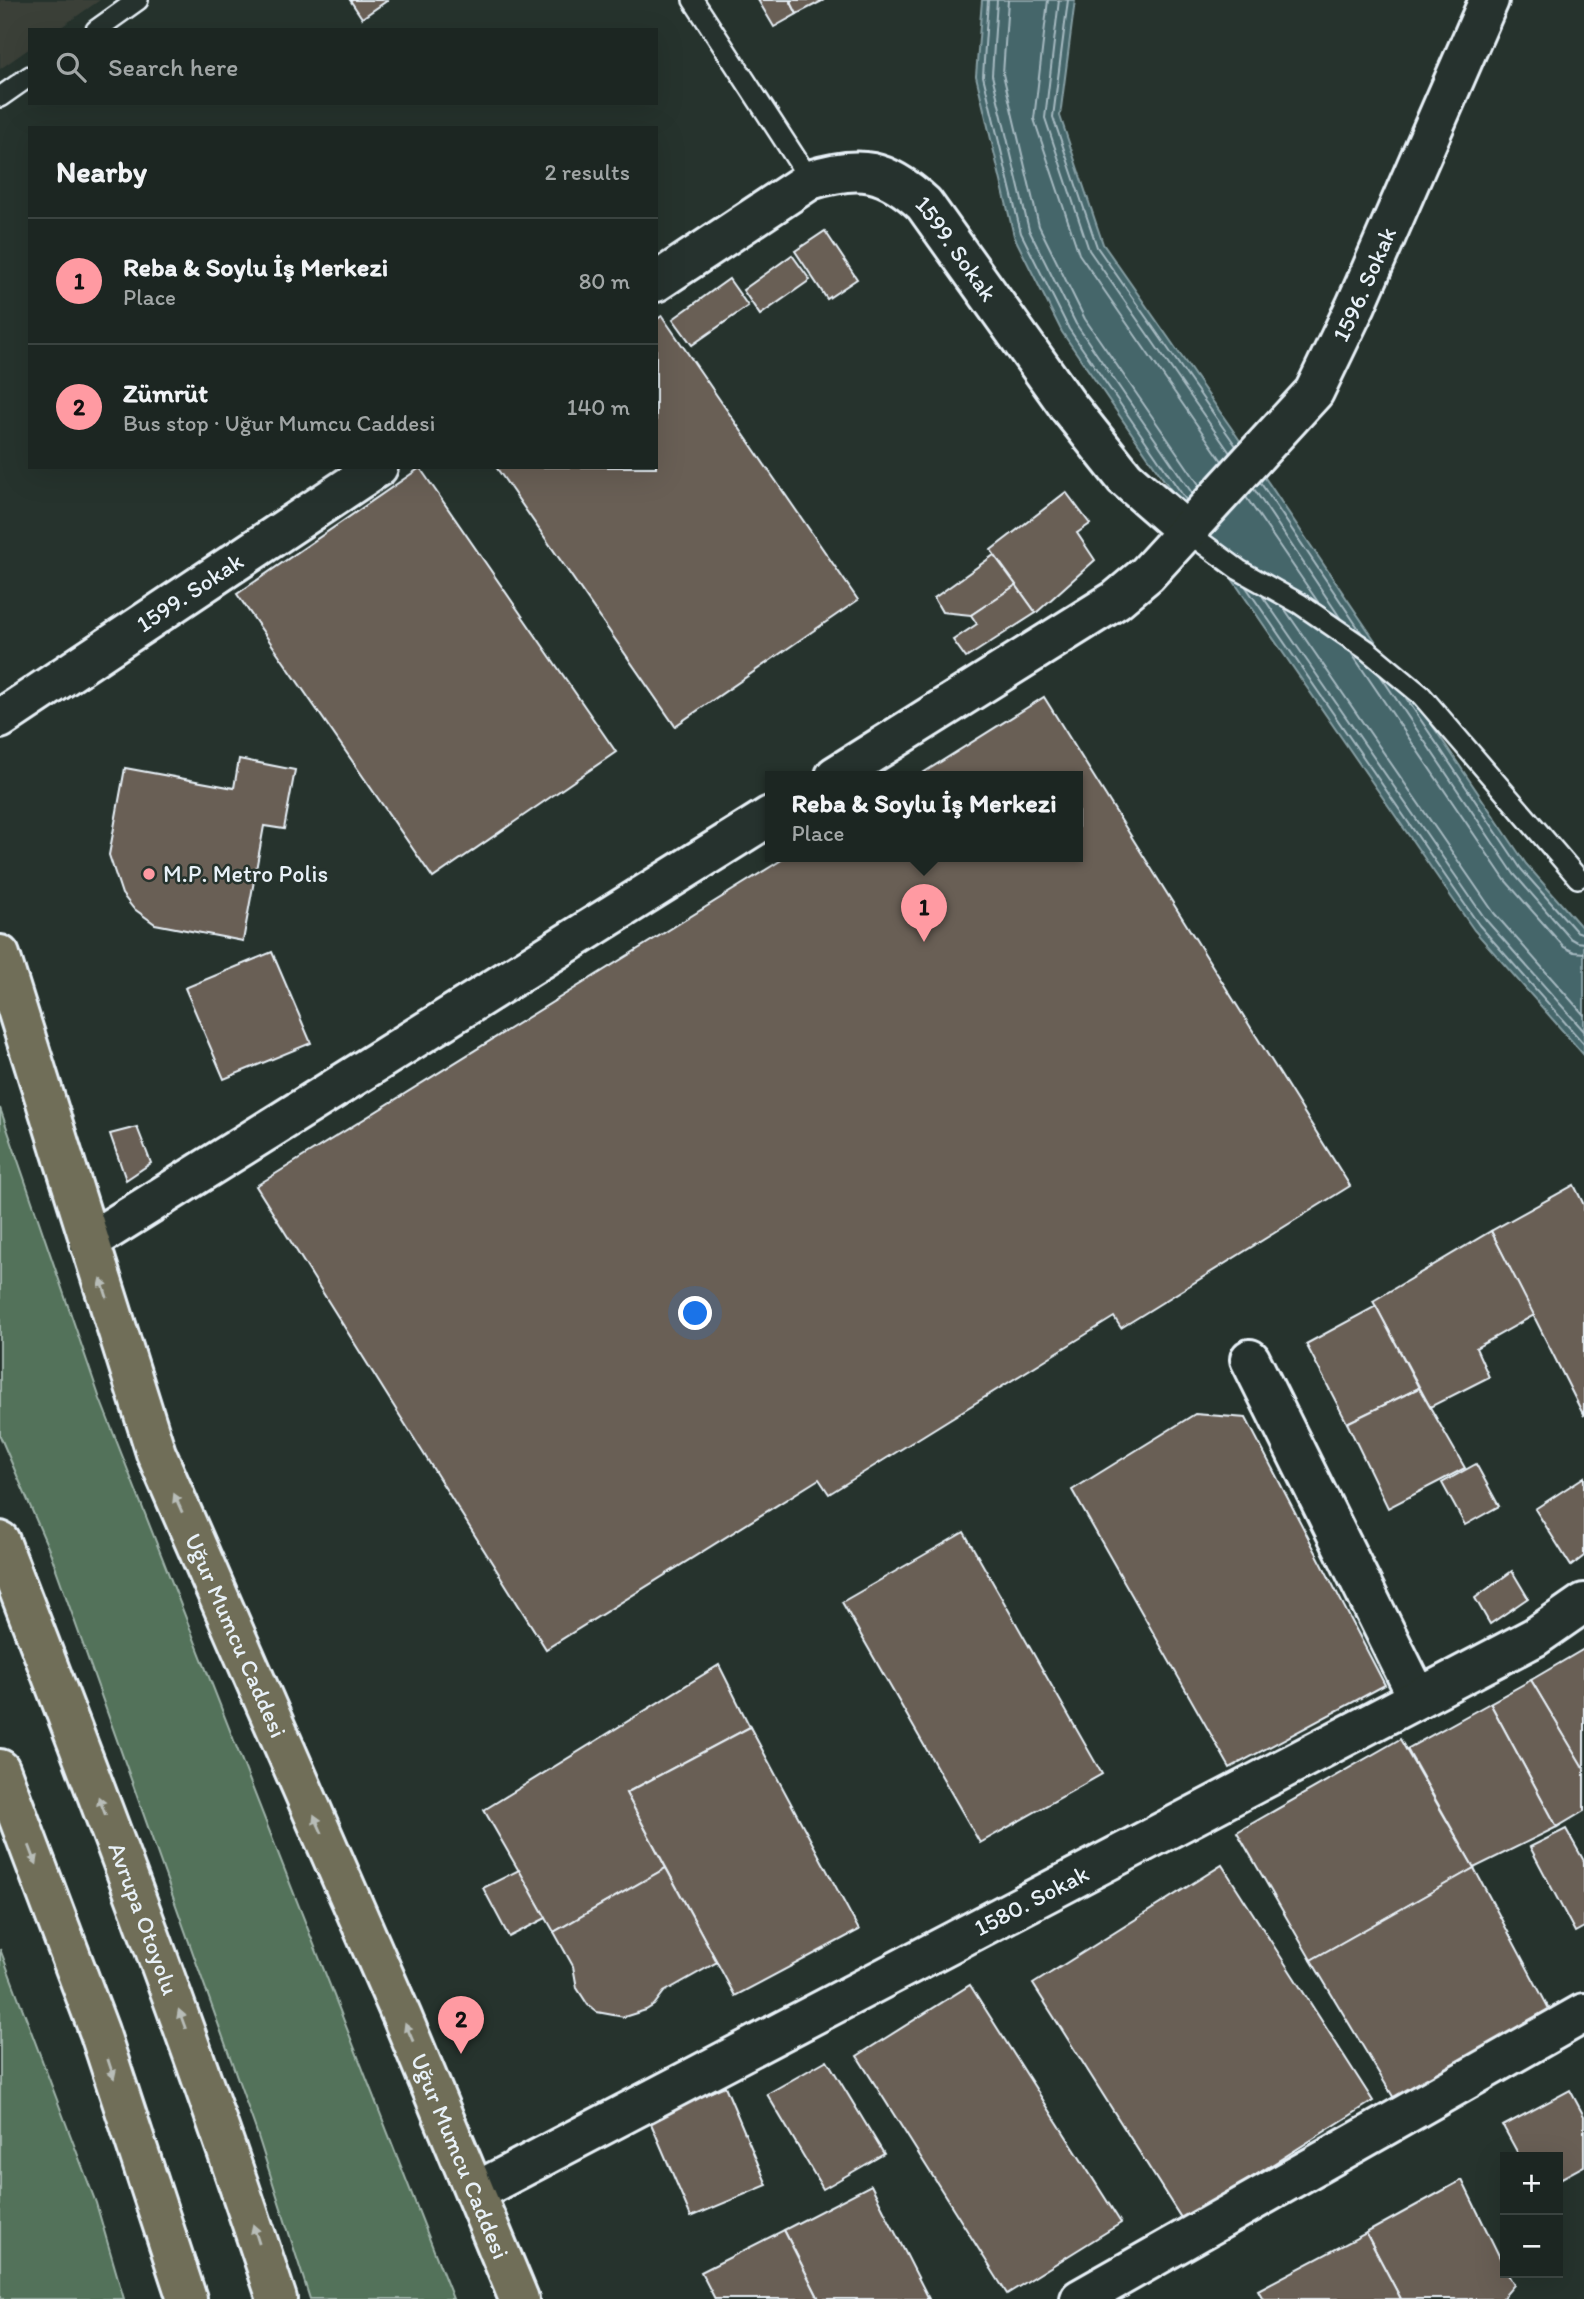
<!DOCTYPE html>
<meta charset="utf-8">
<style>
body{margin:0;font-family:Itim,sans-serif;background:#29322f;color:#f1f3f6}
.controls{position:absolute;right:21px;bottom:21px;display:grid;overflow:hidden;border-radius:0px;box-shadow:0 7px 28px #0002}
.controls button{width:63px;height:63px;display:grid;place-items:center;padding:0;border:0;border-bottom:2px solid #3a4340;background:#1c2622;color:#f1f3f6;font:35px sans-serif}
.you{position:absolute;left:696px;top:1314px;width:24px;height:24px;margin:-18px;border:5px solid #fff;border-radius:50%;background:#1a73e8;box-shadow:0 0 0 10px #1a73e833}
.badge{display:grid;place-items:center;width:46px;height:46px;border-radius:50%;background:#ff9aa2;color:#111;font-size:23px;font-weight:700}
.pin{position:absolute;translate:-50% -58px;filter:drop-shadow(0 2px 4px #0008)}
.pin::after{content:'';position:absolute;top:37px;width:24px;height:21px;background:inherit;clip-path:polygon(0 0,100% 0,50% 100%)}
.popup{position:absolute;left:765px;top:771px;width:318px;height:91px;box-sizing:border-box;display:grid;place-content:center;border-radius:0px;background:#1c2622;filter:drop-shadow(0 2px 5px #0005);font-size:23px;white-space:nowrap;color:#a0a5a5}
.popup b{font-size:26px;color:#f1f3f6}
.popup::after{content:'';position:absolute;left:50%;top:100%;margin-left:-14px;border:14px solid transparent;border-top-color:#1c2622}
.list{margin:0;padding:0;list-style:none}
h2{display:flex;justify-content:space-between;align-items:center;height:91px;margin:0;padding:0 28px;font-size:30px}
h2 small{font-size:23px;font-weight:400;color:#a0a5a5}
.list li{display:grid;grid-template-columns:46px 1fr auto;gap:21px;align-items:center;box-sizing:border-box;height:126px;padding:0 28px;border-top:2px solid #3a4340}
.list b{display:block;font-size:26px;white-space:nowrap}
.list p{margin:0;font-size:23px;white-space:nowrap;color:#a0a5a5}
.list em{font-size:23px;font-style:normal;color:#a0a5a5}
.icon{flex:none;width:38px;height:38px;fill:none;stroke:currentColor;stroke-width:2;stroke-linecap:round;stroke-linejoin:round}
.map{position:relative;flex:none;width:1584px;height:2299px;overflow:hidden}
.search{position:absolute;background:#1c2622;box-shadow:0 7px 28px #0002;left:28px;top:28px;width:630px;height:77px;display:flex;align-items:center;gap:18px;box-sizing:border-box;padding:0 24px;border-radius:0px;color:#a0a5a5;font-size:26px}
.panel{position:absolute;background:#1c2622;box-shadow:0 7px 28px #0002;left:28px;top:126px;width:630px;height:343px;border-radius:0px}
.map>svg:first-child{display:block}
.built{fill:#3a4039}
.green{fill:#53725a;stroke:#9eb2a9;stroke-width:2}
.water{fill:#44666b;stroke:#869ea3;stroke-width:2}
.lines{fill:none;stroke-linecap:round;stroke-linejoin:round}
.shore{stroke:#a6b9c0;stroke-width:2}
.building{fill:#695e55;stroke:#e8f1f8;stroke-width:2}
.lane-casing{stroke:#e8f1f8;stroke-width:24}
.street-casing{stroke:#e8f1f8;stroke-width:44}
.primary-casing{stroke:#e8f1f8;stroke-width:44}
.highway-casing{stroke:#e8f1f8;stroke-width:44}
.lane{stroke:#26332d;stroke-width:19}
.street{stroke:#26332d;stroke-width:38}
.primary{stroke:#706e59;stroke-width:38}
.highway{stroke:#706e59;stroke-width:38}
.oneway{fill:#b8bdb8}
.poi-dot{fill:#ff9aa2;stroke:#26332d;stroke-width:2.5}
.labels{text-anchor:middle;stroke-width:5;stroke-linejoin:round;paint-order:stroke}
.street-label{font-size:24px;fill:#e8f1f8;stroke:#26332d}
.poi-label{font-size:24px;fill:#e8f1f8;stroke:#26332d;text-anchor:start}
</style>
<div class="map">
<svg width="1584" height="2299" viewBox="0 0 1584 2299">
<rect width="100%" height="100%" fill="#26332d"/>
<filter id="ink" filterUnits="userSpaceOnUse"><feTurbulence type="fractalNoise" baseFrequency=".0143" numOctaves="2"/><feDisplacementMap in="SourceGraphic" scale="14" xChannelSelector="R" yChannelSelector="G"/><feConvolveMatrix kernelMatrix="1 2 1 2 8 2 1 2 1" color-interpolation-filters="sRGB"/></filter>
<g filter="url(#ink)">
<path class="built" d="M0 0H100L57 30H30V48L0 69Z"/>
<g class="green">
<path d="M0 1108 100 1399 453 2299H310L256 2130 50 1552 0 1436Z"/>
<path d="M0 1949 96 2203 124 2299H0Z"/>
</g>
<path class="water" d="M982 0H1075L1060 116 1103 244 1232 429 1526 864 1584 930V1055L1474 930 1062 332 1014 236 976 76Z"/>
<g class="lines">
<g class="shore">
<path d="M988 0 983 76 1021 233 1069 329 1186 500"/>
<path d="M997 0 992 75 1029 230 1076 324 1192 493"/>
<path d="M1008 0 1003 74 1039 226 1085 319 1200 486"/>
<path d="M1048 0 1034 119 1079 254 1222 461"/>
<path d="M1059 0 1045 118 1089 250 1230 453"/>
<path d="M1068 0 1053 117 1097 247 1236 446"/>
<path d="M1260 482 1361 632"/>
<path d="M1254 489 1341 619"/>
<path d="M1246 497 1318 602"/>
<path d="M1246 587 1479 925 1584 1044"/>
<path d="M1263 597 1486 920 1584 1031"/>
<path d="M1284 608 1494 913 1584 1015"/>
<path d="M1352 654 1505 880 1564 947 1574 952 1584 953"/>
<path d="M1380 675 1514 874 1570 938 1577 942 1584 943"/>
<path d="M1404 695 1521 869 1576 931 1584 934"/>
</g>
</g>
<g class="building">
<path d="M350 0H388L362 18Z"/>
<path d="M758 0H790L797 14 774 27Z"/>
<path d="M790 0H824L797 14Z"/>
<path d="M825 231 857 279 827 299 795 251Z"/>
<path d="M792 255 810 280 760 315 743 290Z"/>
<path d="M729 279 748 306 692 345 673 319Z"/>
<path d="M662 316 858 600 675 726 496 467H656V320Z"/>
<path d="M420 468 616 752 433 878 237 594Z"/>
<path d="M1066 492 1090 524 1077 533 1095 560 1036 613 991 550Z"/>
<path d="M994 555 1016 585 971 615 942 612 934 598Z"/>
<path d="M1016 585 1036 613 966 658 953 640 977 624 971 615Z"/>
<path d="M1044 697 1350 1186 1121 1328 1114 1317 829 1494 819 1479 546 1649 256 1186 788 856H1078V776H918Z"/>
<path d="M239 759 295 770 284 829 264 826 243 941 155 924 133 908 122 894 109 855 125 768 234 788Z"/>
<path d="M272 952 311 1043 224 1079 185 988Z"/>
<path d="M137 1127 151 1163 126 1180 110 1134Z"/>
<path d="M1574 1185 1584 1205V1416L1491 1231Z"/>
<path d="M1491 1231 1534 1315 1476 1348 1489 1377 1430 1407 1373 1301Z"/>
<path d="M1376 1306 1419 1388 1347 1423 1306 1344Z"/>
<path d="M1419 1388 1465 1468 1388 1508 1347 1423Z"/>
<path d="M1195 1414 1246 1418 1385 1685 1230 1768 1072 1490Z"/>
<path d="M1476 1464 1499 1506 1465 1525 1442 1483Z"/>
<path d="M1584 1477V1556L1571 1566 1535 1509Z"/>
<path d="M964 1532 1102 1774 980 1843 842 1602Z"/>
<path d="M1512 1571 1528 1598 1490 1624 1475 1598Z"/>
<path d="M1584 1649V1767L1583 1768 1531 1680Z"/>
<path d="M719 1665 750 1727 626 1793 666 1868 554 1932 484 1810Z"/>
<path d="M1531 1680 1584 1769V1811L1557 1827 1490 1703Z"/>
<path d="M1490 1703 1557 1827 1474 1868 1407 1749Z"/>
<path d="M750 1727 859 1930 735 1996 626 1793Z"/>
<path d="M1400 1739 1474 1868 1311 1960 1237 1832Z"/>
<path d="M1566 1829 1584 1861V1927L1575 1932 1530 1847Z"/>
<path d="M1222 1865 1373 2101 1183 2221 1033 1984Z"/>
<path d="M666 1868 717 1962 664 1992 654 2005 646 2010 624 2017 597 2012 588 2005 577 1988 573 1966 554 1932Z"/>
<path d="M1474 1868 1555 2020 1398 2105 1311 1960Z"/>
<path d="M519 1870 546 1918 509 1937 483 1888Z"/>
<path d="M970 1985 1121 2223 1007 2294 857 2056Z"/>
<path d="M827 2060 884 2154 823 2189 767 2094Z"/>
<path d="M725 2086 767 2185 691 2217 649 2119Z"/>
<path d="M1570 2090 1584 2116V2166L1558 2180V2157H1520L1503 2126Z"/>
<path d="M1462 2180 1505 2268V2273H1507L1514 2285 1502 2299H1401L1366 2233Z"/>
<path d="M871 2185 929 2299H819L784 2230Z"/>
<path d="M784 2230 819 2299H715L701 2272Z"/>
<path d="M1366 2233 1401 2299H1263L1258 2290Z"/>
</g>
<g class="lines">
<defs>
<g id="lane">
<path d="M693 0 810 180"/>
<path d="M96 30 138 0"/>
<path d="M0 97 30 76"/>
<path d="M1186 531 1239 570 1300 604 1367 650 1421 695 1578 878"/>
</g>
<g id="street">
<path id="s1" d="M656 282 810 180C860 164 886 169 924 204L1068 406 1125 478 1186 531"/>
<path id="s2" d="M0 719 378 467"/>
<path id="s3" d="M835 776 1116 600 1147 574 1314 392 1356 305 1489 0"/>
<path d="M89 1242 770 816"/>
<path d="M1250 1359 1418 1698"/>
<path id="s4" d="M475 2192 1535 1637 1584 1603"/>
<path d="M1080 2299 1584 2013"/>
</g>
<g id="primary">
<path id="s5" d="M0 955 156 1453 402 2017 519 2299"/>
</g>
<g id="highway">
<path id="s6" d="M0 1541C97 1792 193 2043 277 2299"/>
<path d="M0 1769 99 2031 187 2299"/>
</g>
</defs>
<use href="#lane" class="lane-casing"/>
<use href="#street" class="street-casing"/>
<use href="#primary" class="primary-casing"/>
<use href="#highway" class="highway-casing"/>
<use href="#lane" class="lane"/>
<use href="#street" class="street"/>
<use href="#primary" class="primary"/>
<use href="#highway" class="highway"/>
</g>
<defs><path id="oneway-solid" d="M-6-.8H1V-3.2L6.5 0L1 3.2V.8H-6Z" transform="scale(1.75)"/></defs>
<g class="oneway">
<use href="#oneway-solid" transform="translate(104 1288) rotate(-108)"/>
<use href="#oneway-solid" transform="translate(178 1503) rotate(-114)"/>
<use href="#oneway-solid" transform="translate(102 1806) rotate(-111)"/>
<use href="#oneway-solid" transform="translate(318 1824) rotate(-114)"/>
<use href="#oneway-solid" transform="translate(33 1855) rotate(69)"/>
<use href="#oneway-solid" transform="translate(182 2019) rotate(-110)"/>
<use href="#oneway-solid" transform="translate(409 2032) rotate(-113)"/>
<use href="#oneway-solid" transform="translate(111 2069) rotate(72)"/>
<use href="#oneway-solid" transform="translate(256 2234) rotate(-108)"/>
</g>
</g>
<circle class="poi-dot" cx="149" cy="874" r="7"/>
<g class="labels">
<g class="street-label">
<text dy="8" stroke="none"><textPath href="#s1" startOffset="364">1599. Sokak</textPath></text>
<text dy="8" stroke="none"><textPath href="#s3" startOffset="738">1596. Sokak</textPath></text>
<text dy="8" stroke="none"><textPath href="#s2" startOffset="228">1599. Sokak</textPath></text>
<text dy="8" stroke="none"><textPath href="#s5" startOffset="721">Uğur Mumcu Caddesi</textPath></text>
<text dy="8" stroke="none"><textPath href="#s4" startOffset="628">1580. Sokak</textPath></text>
<text dy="8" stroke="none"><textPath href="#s6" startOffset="404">Avrupa Otoyolu</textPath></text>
<text dy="8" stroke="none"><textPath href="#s5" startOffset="1288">Uğur Mumcu Caddesi</textPath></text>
</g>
<g class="poi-label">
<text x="163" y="882">M.P. Metro Polis</text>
</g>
</g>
</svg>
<div class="controls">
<button>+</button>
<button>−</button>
</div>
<div class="you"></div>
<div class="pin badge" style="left:924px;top:942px">1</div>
<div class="popup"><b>Reba &amp; Soylu İş Merkezi</b>Place</div>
<div class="pin badge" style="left:461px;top:2054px">2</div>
<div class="search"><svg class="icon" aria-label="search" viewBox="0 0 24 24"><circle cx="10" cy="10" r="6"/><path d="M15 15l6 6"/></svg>Search here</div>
<section class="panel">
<h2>Nearby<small>2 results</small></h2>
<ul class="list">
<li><span class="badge">1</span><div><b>Reba &amp; Soylu İş Merkezi</b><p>Place</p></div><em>80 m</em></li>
<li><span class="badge">2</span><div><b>Zümrüt</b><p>Bus stop · Uğur Mumcu Caddesi</p></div><em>140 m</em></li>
</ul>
</section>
</div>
